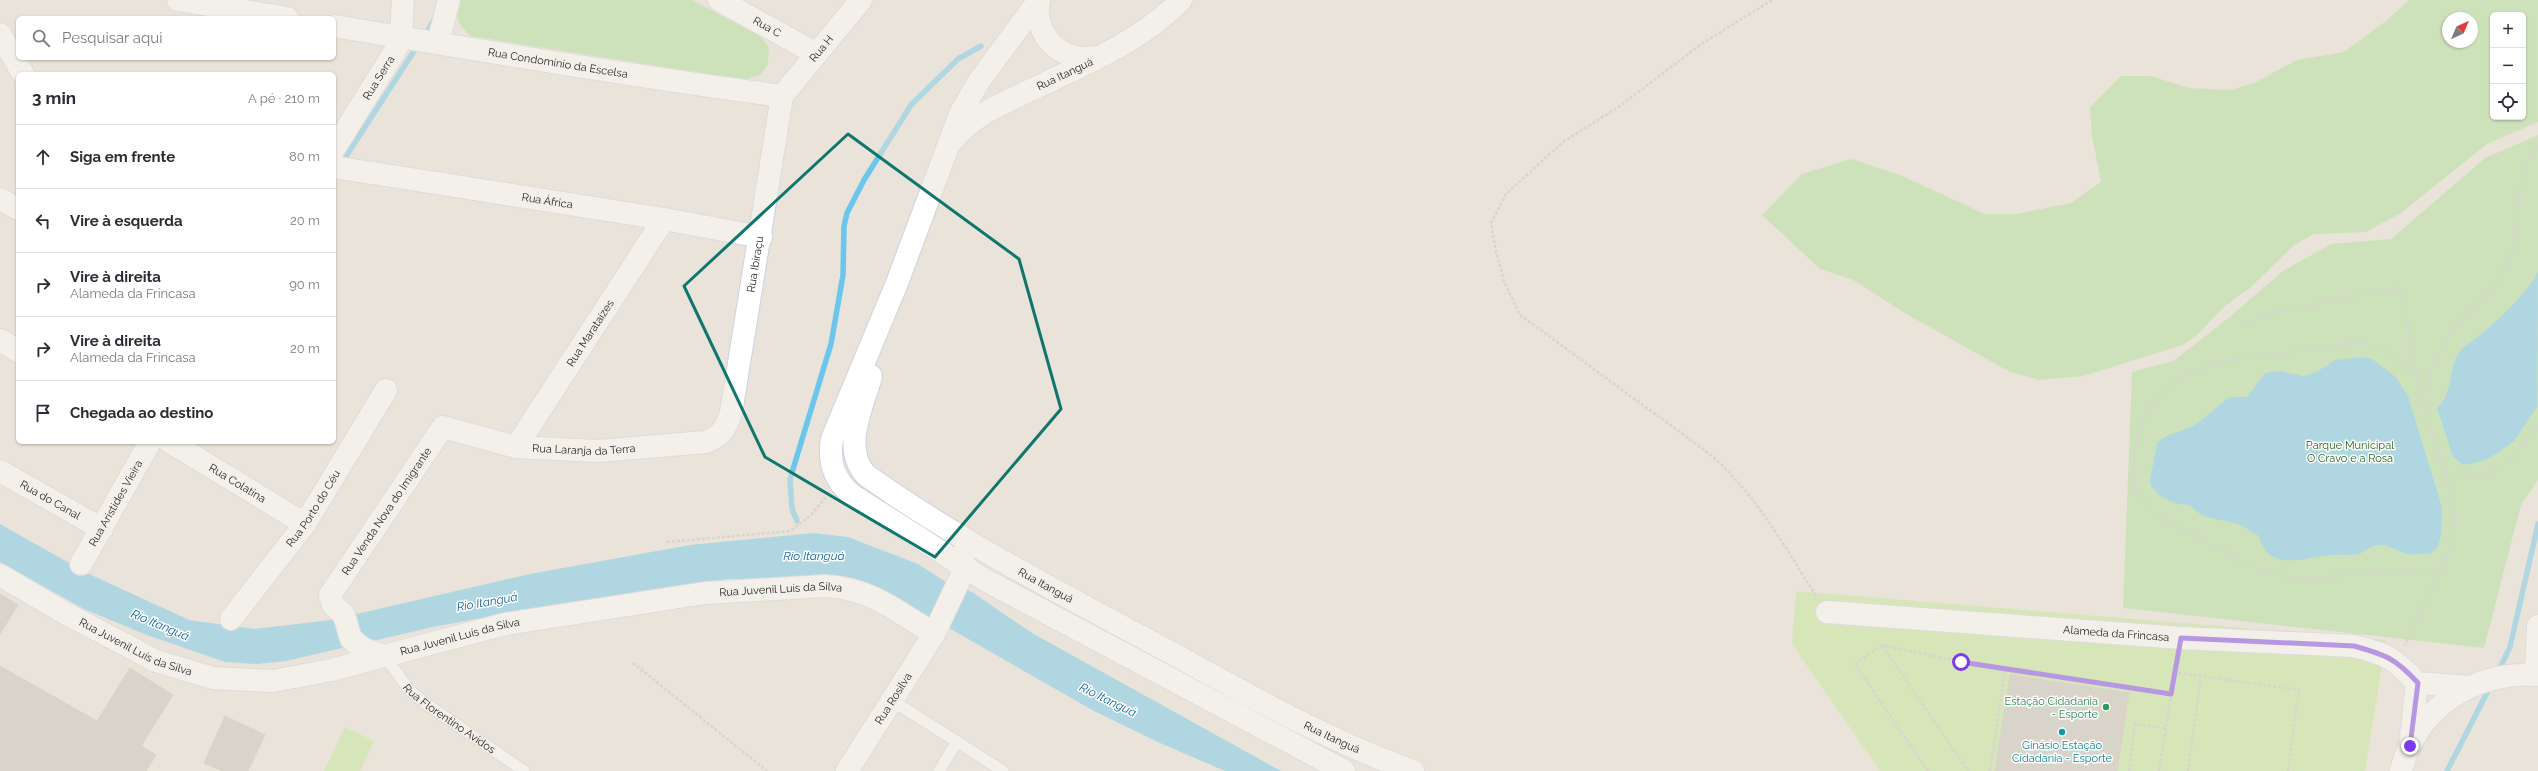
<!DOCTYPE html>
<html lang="pt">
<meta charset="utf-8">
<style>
body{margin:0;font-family:Raleway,sans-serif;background:#f2f2f3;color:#2b2b33}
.controls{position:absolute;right:12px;top:12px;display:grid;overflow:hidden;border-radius:6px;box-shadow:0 1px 3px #0004}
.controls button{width:36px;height:36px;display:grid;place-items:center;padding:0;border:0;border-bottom:1px solid #e1e1e2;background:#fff;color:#2b2b33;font:20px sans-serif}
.compass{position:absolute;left:2442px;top:12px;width:36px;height:36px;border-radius:50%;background:#fff;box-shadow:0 1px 3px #0004;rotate:44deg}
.stop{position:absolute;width:12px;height:12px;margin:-9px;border:3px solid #7c3aed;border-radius:50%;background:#fff}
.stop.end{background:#7c3aed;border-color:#fff;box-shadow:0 1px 4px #0008}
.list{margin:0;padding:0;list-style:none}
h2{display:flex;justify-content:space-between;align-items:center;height:52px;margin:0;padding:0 16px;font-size:17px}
h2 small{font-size:13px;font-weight:400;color:#7c7c81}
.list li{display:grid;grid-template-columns:26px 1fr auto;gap:12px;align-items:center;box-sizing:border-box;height:64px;padding:0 16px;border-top:1px solid #e1e1e2}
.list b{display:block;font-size:15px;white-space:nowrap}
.list p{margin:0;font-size:13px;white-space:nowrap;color:#7c7c81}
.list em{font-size:13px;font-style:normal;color:#7c7c81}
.icon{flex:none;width:22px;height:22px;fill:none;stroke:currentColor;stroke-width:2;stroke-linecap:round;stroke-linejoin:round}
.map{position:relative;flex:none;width:2538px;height:771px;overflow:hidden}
.search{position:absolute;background:#fff;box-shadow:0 1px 3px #0004;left:16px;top:16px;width:320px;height:44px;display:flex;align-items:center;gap:10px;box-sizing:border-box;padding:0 14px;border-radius:6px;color:#7c7c81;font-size:15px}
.panel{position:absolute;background:#fff;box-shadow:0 1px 3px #0004;left:16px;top:72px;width:320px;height:372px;border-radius:6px}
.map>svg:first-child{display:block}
.green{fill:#ace195;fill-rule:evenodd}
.pitch{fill:#c0e890}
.water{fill:#6bc6ed}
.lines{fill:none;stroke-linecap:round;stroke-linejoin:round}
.stream{stroke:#6bc6ed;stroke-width:5.5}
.building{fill:#c5c0b8;stroke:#c5bfb3}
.lane-casing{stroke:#ced1e1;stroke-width:13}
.street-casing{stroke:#ced1e1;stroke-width:24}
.secondary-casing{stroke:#ced1e1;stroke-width:24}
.path{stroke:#c3c3c3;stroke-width:2.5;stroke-dasharray:3 2;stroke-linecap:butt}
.lane{stroke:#fff;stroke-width:11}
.street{stroke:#fff;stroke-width:22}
.secondary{stroke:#fff;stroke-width:22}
.route{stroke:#7c3aed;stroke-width:5}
.marked{fill:none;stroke:#0f766e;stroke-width:3;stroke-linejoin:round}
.leisure-dot{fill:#2e9e5b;stroke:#fff;stroke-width:1.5}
.culture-dot{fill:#0f9aa8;stroke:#fff;stroke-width:1.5}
.labels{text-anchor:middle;stroke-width:3;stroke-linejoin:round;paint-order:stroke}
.street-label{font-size:11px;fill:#272727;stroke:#fff}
.park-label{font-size:11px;fill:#26621a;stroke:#fff}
.leisure-label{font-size:11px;fill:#27864d;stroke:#fff;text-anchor:end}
.culture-label{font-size:11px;fill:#0d838f;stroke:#fff}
.water-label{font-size:12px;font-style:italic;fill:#0e6294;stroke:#fff}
</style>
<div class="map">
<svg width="2538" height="771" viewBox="0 0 2538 771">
<rect width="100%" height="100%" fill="#eae3d9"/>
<g class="green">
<path d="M458 0H692L760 36 765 42 769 48 768 64 760 75 745 80 471 36C459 27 454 15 458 0Z"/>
<path d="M2409 0H2538V122L2487 144 2401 213 2366 232 2314 234 2294 245 2251 287 2225 306 2197 335 2183 345 2083 376 2039 380 2010 372 1908 315 1853 280 1820 269 1762 215 1802 174 1851 159 1900 175 1985 214H2016L2071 203 2101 182 2092 136 2090 107 2121 76H2151L2189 88 2230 90 2254 83 2297 60 2344 52 2387 20ZM2493 15H2523V117H2493ZM2448 18H2472V42H2448Z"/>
<path d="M2538 135V480L2521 505 2484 648 2123 608 2132 372 2173 361 2226 320 2283 271 2331 244 2391 239 2485 158Z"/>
</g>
<g class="pitch">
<path d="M1796 591 2386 640 2365 771H1880L1792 644Z"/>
<path d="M345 727 374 741 360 771H324Z"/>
</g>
<g class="water">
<path d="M2538 272 2537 407 2514 441 2498 453 2483 461 2463 465 2453 457 2437 408C2455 392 2447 367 2461 350 2466 344 2475 340 2480 335 2502 316 2523 298 2538 272Z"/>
<path d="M2362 357 2372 359 2396 377 2408 396 2442 507 2441 535 2438 547 2431 553C2423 554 2415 555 2407 554 2397 551 2389 545 2378 545 2371 545 2365 552 2359 554 2350 556 2340 554 2331 555 2305 557 2269 574 2259 536 2253 533 2248 529 2242 526 2225 517 2204 523 2190 505L2176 504 2160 496 2151 486 2150 480 2157 443 2166 436 2191 427 2203 419 2229 397H2247L2265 373 2278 371 2303 376 2315 373 2335 360Z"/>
<path d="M0 524 87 573 189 620 254 629 331 620 530 574 690 545 813 533 848 537 918 564 949 584 972 592 1032 633 1281 771H1225L1160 743 1094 711 886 592 852 580 728 579 547 606 433 627 286 661 257 664 225 662 144 634 84 609 0 562Z"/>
</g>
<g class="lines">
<g class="stream">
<path d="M424 37 434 20"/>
<path d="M341 164 418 45"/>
<path d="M797 521 792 509 790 479 831 344 843 275 844 226 847 213 864 180 911 105 958 59 981 46"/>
<path d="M2498 672 2510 647 2538 524"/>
<path d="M2447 771 2490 687"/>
</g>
</g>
<g class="building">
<path d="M0 594 18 605 0 634Z"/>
<path d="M0 666 97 721 130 668 173 695 141 746 156 755 146 771H0Z"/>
<path d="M2010 675 2129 693 2117 771H1995Z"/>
<path d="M225 716 265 735 248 771H222L204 763Z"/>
</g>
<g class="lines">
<defs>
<g id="lane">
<path id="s1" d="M385 656 409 690 425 703 524 771"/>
<path d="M893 701 1003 771"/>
<path d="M939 771 957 742"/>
</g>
<g id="street">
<path d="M178 0 287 18"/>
<path id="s2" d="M719 0 815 53"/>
<path d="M1039 0 979 81 960 114 897 283 832 439C828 462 834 480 852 495L985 580 1344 771"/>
<path d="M1039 0C1033 35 1060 63 1096 57"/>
<path id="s3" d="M334 26C483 51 632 76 782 96"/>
<path d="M0 34 23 74"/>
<path d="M438 42 449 0"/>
<path id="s4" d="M953 140C973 115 1002 104 1031 90 1082 65 1141 42 1181 0"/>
<path id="s5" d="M334 149 395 51 401 37 403 0"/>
<path id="s6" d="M334 167 664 219 761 237"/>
<path d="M0 199 18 209"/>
<path d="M0 340 18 351"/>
<path id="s7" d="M871 376C863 407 841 447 866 475 960 542 1064 595 1166 650 1247 694 1326 740 1413 771"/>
<path id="s8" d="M170 442 305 524"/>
<path id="s9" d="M516 447 664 219"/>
<path id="s10" d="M0 471 102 529"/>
<path id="s11" d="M81 564 150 442"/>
<path id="s12" d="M0 575 63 612 156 661 213 678 273 681 331 670 505 624 705 593 825 586C870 588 897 611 934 634"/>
<path id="s13" d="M1827 612 2181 638 2354 646C2386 654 2395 658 2417 683L2469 687"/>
<path id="s14" d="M231 619 305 524 386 390"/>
<path id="s15" d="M385 656 364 649 351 639 344 615 333 605 330 595 443 427 516 447 598 451 706 442C721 436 726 428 731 413L782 96 861 0"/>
<path d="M2536 675 2538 626"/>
<path d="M2410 746 2417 683"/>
<path id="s16" d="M847 771 934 634 965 568 962 555"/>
</g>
<path id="secondary" d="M2401 771C2417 707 2474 671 2538 675"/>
</defs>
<use href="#lane" class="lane-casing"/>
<use href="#street" class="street-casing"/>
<use href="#secondary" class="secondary-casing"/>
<g class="path">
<path d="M1772 0 1700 45 1620 106 1563 142 1506 194 1491 223 1496 252 1504 281 1520 315 1707 452C1755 492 1783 544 1816 596"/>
<path d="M2242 325 2268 314 2393 288 2403 292 2414 368 2451 497C2456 518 2455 536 2447 556L2405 645"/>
<path d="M2417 376 2387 352 2363 342 2220 362C2198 369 2171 378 2156 397 2140 417 2127 469 2137 493 2141 502 2148 508 2155 514L2250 566 2275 575 2304 578 2441 569"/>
<path d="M2422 396C2431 372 2438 349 2453 329 2472 306 2500 288 2510 258 2520 225 2513 171 2538 147"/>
<path d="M2444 471C2498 486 2508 463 2538 424"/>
<path d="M667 542 790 531 810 516 826 497"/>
<path d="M1883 646 1968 771"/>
<path d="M633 663 767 771"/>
<path d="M2174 672 2299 690 2288 771"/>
<path d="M1928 771 1855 664 1882 645 1961 662 2171 694"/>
<path d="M1990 771 2005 669"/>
<path d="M2129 771 2135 724 2165 728"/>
<path d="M2159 771 2177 657"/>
<path d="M2188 771 2201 675"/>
</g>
<use href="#lane" class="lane"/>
<use href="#street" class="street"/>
<use href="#secondary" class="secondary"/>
</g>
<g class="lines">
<path class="route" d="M1961 662 2171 694 2181 638 2354 646C2386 655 2395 658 2418 683L2410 746"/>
</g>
<path d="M0 0H2538V771H0ZM848 134 1019 259 1061 409 935 557 765 457 684 286Z" fill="#eae3d9" fill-opacity=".55" fill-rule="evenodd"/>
<path class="marked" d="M848 134 1019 259 1061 409 935 557 765 457 684 286Z"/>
<circle class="leisure-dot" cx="2106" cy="707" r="4"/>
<circle class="culture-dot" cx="2062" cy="732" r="4"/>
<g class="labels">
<g class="street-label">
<text dy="4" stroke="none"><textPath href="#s2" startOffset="55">Rua C</textPath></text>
<text dy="4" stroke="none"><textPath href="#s15" startOffset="980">Rua H</textPath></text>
<text dy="4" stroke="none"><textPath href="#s3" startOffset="227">Rua Condomínio da Escelsa</textPath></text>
<text dy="4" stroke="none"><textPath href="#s4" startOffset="131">Rua Itanguá</textPath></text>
<text dy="4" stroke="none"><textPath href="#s5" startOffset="84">Rua Serra</textPath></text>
<text dy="4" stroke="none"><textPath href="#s6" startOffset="216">Rua África</textPath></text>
<text dy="4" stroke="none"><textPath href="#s15" startOffset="748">Rua Ibiraçu</textPath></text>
<text dy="4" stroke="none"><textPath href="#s9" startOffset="136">Rua Marataízes</textPath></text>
<text dy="4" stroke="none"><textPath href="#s15" startOffset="435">Rua Laranja da Terra</textPath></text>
<text dy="4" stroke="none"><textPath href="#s8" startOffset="79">Rua Colatina</textPath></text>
<text dy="4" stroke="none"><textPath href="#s10" startOffset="58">Rua do Canal</textPath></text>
<text dy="4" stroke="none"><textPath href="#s11" startOffset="70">Rua Aristides Vieira</textPath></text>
<text dy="4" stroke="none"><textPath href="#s14" startOffset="138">Rua Porto do Céu</textPath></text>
<text dy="4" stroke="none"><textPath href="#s15" startOffset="190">Rua Venda Nova do Imigrante</textPath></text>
<text dy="4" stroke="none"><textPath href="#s7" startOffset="315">Rua Itanguá</textPath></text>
<text dy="4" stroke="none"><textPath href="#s12" startOffset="815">Rua Juvenil Luís da Silva</textPath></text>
<text dy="4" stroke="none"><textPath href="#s13" startOffset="290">Alameda da Frincasa</textPath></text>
<text dy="4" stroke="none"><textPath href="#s12" startOffset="490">Rua Juvenil Luís da Silva</textPath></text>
<text dy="4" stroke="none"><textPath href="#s12" startOffset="154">Rua Juvenil Luís da Silva</textPath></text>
<text dy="4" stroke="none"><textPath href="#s16" startOffset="86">Rua Rosilva</textPath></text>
<text dy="4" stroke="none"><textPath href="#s1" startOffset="91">Rua Florentino Avidos</textPath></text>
<text dy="4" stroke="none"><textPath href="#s7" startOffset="639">Rua Itanguá</textPath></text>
</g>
<g class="park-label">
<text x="2350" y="449">Parque Municipal<tspan x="2350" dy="13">O Cravo e a Rosa</tspan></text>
</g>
<g class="leisure-label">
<text x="2098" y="705">Estação Cidadania<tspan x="2098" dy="13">- Esporte</tspan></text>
</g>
<g class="culture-label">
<text x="2062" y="749">Ginásio Estação<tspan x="2062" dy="13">Cidadania - Esporte</tspan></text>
</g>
<g class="water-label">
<text x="814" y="560">Rio Itanguá</text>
<text transform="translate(487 602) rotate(-10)" y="4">Rio Itanguá</text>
<text transform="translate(160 625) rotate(23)" y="4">Rio Itanguá</text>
<text transform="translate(1108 700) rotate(26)" y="4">Rio Itanguá</text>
</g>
</g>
</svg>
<div class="controls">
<button>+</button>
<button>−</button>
<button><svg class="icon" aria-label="locate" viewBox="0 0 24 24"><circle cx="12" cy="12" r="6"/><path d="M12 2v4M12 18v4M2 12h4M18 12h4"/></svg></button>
</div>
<svg class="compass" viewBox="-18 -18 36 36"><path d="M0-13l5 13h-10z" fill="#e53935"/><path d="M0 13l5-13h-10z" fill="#7c7c81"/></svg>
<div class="stop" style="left:1961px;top:662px"></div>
<div class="stop end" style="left:2410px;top:746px"></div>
<div class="search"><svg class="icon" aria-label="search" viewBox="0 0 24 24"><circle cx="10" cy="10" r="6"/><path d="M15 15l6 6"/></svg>Pesquisar aqui</div>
<section class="panel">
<h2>3 min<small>A pé · 210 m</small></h2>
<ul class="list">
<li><svg class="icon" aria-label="ahead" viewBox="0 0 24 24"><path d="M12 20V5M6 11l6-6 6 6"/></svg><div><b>Siga em frente</b></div><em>80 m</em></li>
<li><svg class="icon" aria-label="left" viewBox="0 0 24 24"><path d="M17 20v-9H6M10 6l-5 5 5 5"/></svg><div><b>Vire à esquerda</b></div><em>20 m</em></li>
<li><svg class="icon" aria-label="right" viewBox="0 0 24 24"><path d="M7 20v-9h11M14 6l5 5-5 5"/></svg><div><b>Vire à direita</b><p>Alameda da Frincasa</p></div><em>90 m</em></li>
<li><svg class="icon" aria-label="right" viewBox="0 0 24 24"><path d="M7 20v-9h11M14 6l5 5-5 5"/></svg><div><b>Vire à direita</b><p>Alameda da Frincasa</p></div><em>20 m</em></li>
<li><svg class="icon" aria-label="arrive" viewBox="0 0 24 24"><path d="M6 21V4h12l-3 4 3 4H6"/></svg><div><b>Chegada ao destino</b></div></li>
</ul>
</section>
</div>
